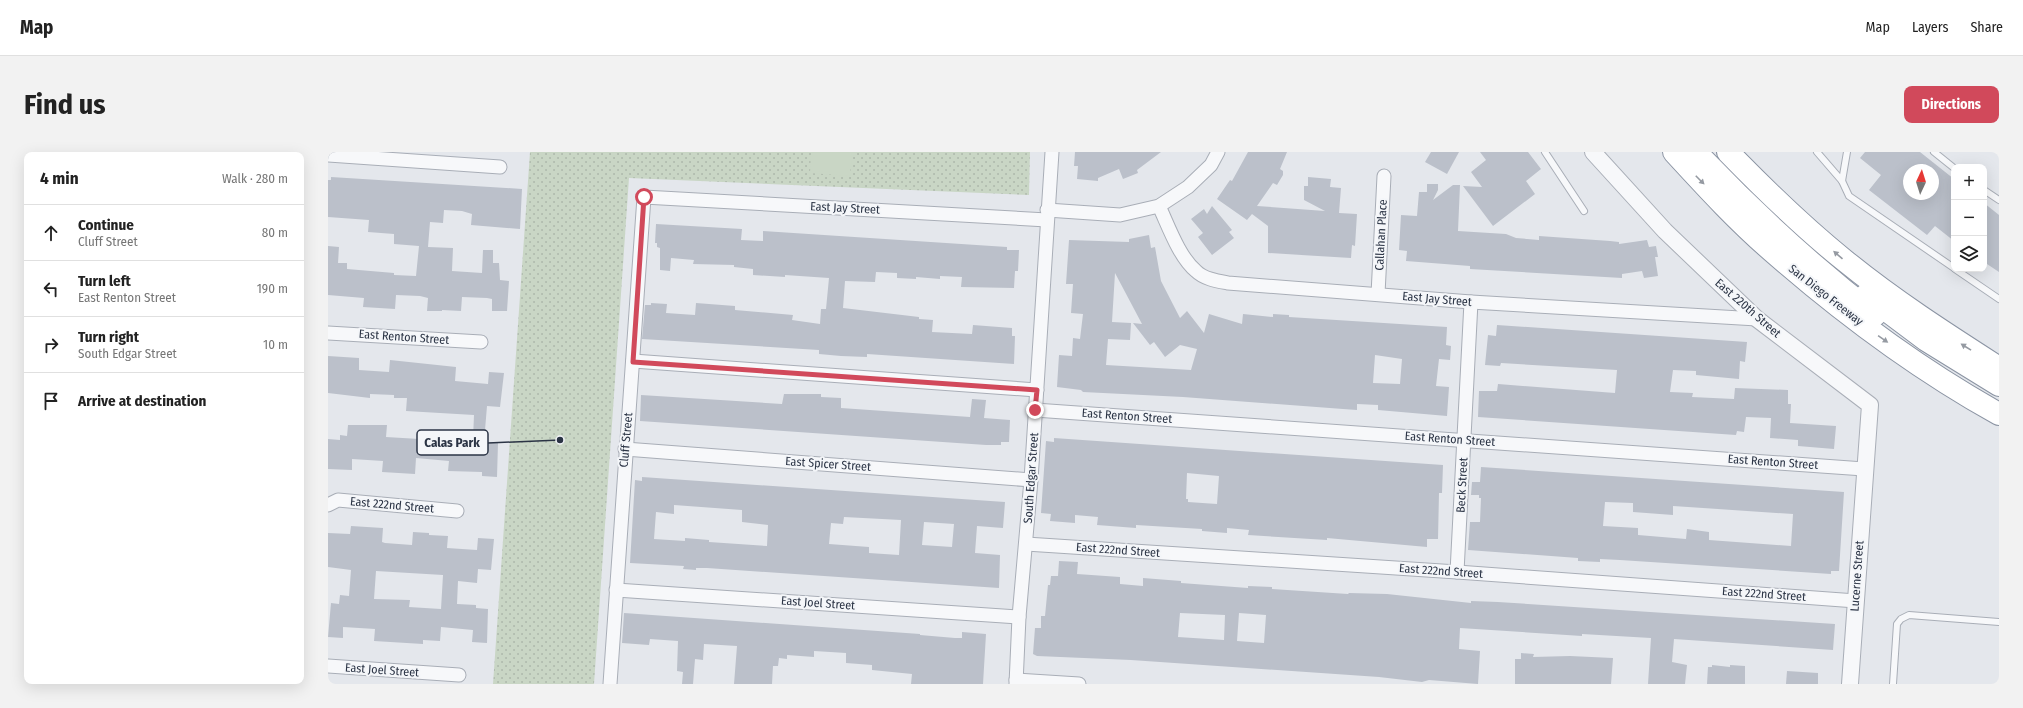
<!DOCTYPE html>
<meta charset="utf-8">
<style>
body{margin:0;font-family:"Fira Sans Condensed",sans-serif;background:#f2f2f2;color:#222}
.controls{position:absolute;right:12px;top:12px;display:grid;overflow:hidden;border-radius:8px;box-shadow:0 4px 16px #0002}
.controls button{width:36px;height:36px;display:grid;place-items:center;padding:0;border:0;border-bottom:1px solid #e0e0e0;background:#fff;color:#222;font:20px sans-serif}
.compass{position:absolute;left:1575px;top:12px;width:36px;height:36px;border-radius:50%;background:#fff;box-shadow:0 4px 16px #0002;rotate:4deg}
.stop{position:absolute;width:12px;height:12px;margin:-9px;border:3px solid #d1495b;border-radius:50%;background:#fff}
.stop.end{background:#d1495b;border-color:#fff;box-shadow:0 1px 4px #0008}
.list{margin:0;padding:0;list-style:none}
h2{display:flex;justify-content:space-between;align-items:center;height:52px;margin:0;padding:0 16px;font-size:17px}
h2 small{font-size:13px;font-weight:400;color:#767676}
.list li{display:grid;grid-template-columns:26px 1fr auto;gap:12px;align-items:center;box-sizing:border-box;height:56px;padding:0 16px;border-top:1px solid #e0e0e0}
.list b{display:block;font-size:15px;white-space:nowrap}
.list p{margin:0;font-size:13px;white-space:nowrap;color:#767676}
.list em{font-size:13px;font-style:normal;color:#767676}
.icon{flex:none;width:22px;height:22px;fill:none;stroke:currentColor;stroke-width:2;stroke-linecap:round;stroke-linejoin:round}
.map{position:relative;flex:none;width:1671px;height:532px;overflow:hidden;border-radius:8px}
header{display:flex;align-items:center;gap:24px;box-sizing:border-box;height:56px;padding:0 20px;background:#fff;border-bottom:1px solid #e0e0e0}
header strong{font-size:19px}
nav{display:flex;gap:22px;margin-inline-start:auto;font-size:14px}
.intro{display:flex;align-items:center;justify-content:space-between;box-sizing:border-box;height:96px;padding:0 24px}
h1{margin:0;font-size:28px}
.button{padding:10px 18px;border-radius:8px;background:#d1495b;color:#fff;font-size:14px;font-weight:700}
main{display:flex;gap:24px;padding:0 24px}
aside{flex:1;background:#fff;border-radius:8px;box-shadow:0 4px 16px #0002}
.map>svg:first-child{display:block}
.park{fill:url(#park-dots)}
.pitch{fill:#c9d6c5}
.building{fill:#bbc0ca;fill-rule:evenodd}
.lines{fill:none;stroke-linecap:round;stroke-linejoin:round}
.service-casing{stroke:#a9aeb7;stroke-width:8}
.minor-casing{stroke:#a9aeb7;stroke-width:15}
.tertiary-casing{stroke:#a9aeb7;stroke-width:18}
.motorway-casing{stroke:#8b94a3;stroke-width:24}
.service{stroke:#f7f8fa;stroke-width:6}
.minor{stroke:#f7f8fa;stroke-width:13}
.tertiary{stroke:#f7f8fa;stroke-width:16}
.motorway{stroke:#fff;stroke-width:22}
.oneway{fill:#959aa2}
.route{stroke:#d1495b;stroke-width:5}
.labels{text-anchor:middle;stroke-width:4;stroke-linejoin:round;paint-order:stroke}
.street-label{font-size:12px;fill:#2b3445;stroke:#f4f6f9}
.leader{fill:none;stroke:#2b3445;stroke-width:1.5}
.callout-dot{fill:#2b3445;stroke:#f4f6f9;stroke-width:1.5}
.callout{fill:#f4f6f9;stroke:#2b3445;stroke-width:1.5}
.callout-label{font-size:13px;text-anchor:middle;font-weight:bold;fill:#2b3445}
</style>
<header>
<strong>Map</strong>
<nav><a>Map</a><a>Layers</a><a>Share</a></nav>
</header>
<div class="intro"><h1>Find us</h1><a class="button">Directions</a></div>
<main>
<aside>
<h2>4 min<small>Walk · 280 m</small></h2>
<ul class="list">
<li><svg class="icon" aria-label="ahead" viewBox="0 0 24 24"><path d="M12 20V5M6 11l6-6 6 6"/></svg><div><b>Continue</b><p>Cluff Street</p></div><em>80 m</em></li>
<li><svg class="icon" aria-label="left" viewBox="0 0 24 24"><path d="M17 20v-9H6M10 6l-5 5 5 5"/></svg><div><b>Turn left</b><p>East Renton Street</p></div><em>190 m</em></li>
<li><svg class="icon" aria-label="right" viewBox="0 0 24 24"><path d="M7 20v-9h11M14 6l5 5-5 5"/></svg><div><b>Turn right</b><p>South Edgar Street</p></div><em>10 m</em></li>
<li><svg class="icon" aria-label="arrive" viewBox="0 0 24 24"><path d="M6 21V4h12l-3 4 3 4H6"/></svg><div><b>Arrive at destination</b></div></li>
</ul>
</aside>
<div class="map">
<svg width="1671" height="532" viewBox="0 0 1671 532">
<defs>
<pattern id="park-dots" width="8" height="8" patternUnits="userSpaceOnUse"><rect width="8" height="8" fill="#c9d6c5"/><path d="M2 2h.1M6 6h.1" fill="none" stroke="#adb8ab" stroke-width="1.8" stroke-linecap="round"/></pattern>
</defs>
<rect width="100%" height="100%" fill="#e4e7ec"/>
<path class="park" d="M202 0H702L701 43 301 26 266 532H165Z"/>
<path class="pitch" d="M483 0H524L522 24 482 21Z"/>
<g class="building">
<path d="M747 0H833L809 18 810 21 795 27 791 17 770 26V29L749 27 750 14H746Z"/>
<path d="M920 0H959L952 17 955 19V23L949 33 945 31 929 54 997 59 976 48V34H980V25L1003 27 1002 35 1013 36 1011 61 1029 62 1027 94 1024 93 1023 106 940 101V74L924 62 919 68 889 47 902 28 904 29Z"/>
<path d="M1103 0H1131L1119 22 1097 10Z"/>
<path d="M1152 0H1200L1213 17 1198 29 1207 42 1165 74 1135 34 1154 35 1143 20 1158 8Z"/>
<path d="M1537 0H1592L1626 27V89L1607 74 1599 83 1541 38 1553 23 1532 6ZM1581 18H1605V42H1581Z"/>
<path d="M3 25 194 37 192 77 143 73 144 62 134 59 116 58 115 71 102 70 100 95 125 96 124 119 154 121 155 98H165V111H171L172 128 181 129 179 159H164V147L159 146 134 145 133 159 114 158V159H99L100 146 92 144 68 143 67 157 35 155 36 146 0 143V94L11 95 10 111H19V117L66 121V123L88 124 91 94 66 92V82L40 80 41 68 0 65V28H3Z"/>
<path d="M1099 32H1110V38L1105 48 1125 33H1132L1130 79 1178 82 1188 86 1211 88V84L1282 89 1291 90V92L1319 88 1321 95 1328 94 1330 105H1327L1330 124 1316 126 1314 119 1294 122V126L1142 117V114L1078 109 1079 99 1071 98 1073 63 1089 64 1091 40H1099Z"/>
<path d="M1656 51 1671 63V120L1656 110Z"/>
<path d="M884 54 904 78 901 80 906 86 884 103 870 85 875 81 863 67 876 57 879 62Z"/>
<path d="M328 72 414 77 413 88 435 89V79L679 95V98H691L690 119H687L686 136 633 135 634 125 612 124V127L588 125V127L569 126V121L548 120 547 130 517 129 515 156 591 165V167L605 168 604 180 644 182 645 173 684 176V184H687L686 212 539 202V205L513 204 491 202V198L314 187 317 153H323V151L339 152 338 161 367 163 368 151 407 154V158L465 163 464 168 492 172 493 157H498L501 126 457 123V125L425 123V117L406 115V113L365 112 366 108 343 106 342 119 332 118V96L329 95V91H327Z"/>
<path d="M821 83 823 96 827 95 833 129 852 166 859 159 876 181 881 162 914 172 915 162 945 165V162L961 163V165L1119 175 1118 193 1123 194 1122 208 1111 207 1108 234 1121 235 1119 264 1050 258V253L1029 252V258L1015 257 855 245 755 240 753 238 729 235 731 203 744 204 745 186 752 187 755 162 743 161 745 132H738L741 88 801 90V87ZM787 121 814 172 805 171 822 193 826 190 837 205 852 193 869 197 863 218 778 213 780 187 802 188 803 171 784 170ZM1047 203 1074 207 1072 232 1045 231Z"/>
<path d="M1169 173 1419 190 1417 210 1412 209 1411 227 1368 223V219L1345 218 1342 240 1365 241 1364 245 1406 247 1407 236 1460 238V252H1463L1462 271 1508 274 1506 297 1470 294V288L1442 286 1443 266 1418 265 1416 280 1409 279 1408 283 1150 265 1151 239H1169L1170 232 1287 241 1289 218 1173 211 1172 214 1157 213 1160 183 1168 184Z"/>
<path d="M0 204 31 206V218L61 220 62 208 128 215 127 229 160 232 161 220 176 221 172 255 159 254 157 278V290L170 291 169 325 154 324V320L120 319 121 309 88 306 87 322 54 320 55 309 24 307V318L0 317V287L12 288V283L19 284 20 273H59L58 285 108 288 109 281 124 282V286L145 287 146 263 78 259 79 246H66V243L42 242V246L0 241Z"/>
<path d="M456 242H493V245L513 246V256L642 265 644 247 658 248 656 266 682 268 681 290H673V293H658L312 269 313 243 454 252Z"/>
<path d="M726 286 1115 313 1114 341H1111L1110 387H1099V395L999 386V388L920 383 921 378 899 376V381L874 379V377L808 373V376L769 373 770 365 747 363V371L722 369 723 362 713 361 718 289 726 290ZM859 321 891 324 889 352 860 350V347H858Z"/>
<path d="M1153 315 1516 340 1511 419H1503V422L1292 408 1272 407V410L1250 409V406L1140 398 1142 370H1152L1153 346H1151V343H1143L1144 330H1152ZM1277 350 1305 351V360L1345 363V354L1465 362 1463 394 1381 388V380L1359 377 1358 387 1310 383V376L1275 374Z"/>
<path d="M314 325 677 350 675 376 649 374 647 401 672 403 671 436 379 416H368V418L355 417 356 414 302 411 307 328 314 329ZM346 353 414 358V370L440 373 439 394 381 390V388L357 386V389L326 387 328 360 346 362ZM516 365 573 368 571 403 541 401V395L501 392 503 371 515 372ZM596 370 626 372 624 395 594 393Z"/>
<path d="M23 374 55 376 54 390 57 391 84 393 85 380 101 381V383L120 384 119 396 149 398 150 386 166 387 163 418 150 417 149 431 130 429 129 452 148 453V456L160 457 159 491 144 490 145 478 113 475 112 489 95 488V492L46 489 47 477 15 475V486L0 485 3 451 11 452 12 443 21 444 23 418 0 415V381L22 382ZM48 419 115 423 113 457 81 455 82 448 46 447Z"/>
<path d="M731 409 750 410 749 422 792 425V432L815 434V426L853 429V431L920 436V434L944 435V437L1020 442 1021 441 1059 442 1143 451V449L1170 450 1507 472 1505 498 1346 487 1344 510 1359 513 1357 532H1320L1323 486 1254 482V484L1132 476 1131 497 1152 499 1150 532 1101 528 1094 530 1051 525 803 508 709 504 705 502 707 476H713V464H717L720 433H722L723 424H730ZM852 461 897 463 896 488 850 485ZM911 461 938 463 936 491 909 489Z"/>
<path d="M296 461 592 482V483L627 486H634V480L658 482 655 532H583L584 522 544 518V513L518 511V501L486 499V505L459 503V507L451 506 450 514H445L444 532H406L409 494 376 492 375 508 367 507 365 532H354L355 520 349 519 350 489 322 487 321 493 294 491Z"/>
<path d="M1193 501 1206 502 1205 505 1242 504 1285 506 1283 532H1187V507H1193Z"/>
<path d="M1384 513 1402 515V513L1417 514V532H1379L1380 515H1384Z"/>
<path d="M1459 519 1490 521V532H1458Z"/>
</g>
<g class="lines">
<defs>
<g id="service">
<path d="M1217 0 1256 59"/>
<path d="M1489 0 1514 29"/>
<path d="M1519 0 1514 29 1521 44 1626 116"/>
<path d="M1606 0 1626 16"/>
<path d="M1656 38 1671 48"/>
<path d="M1627 117 1671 147"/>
<path d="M1565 532 1569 472 1573 467 1581 463 1671 470"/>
</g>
<g id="minor">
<path d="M0 3 172 15"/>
<path d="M831 54C840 73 851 105 868 119 876 127 889 129 900 131L1143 150 1429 167"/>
<path d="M719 58 792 63 831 54 860 35 883 13 890 0"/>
<path d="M1050 142 1056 24"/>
<path d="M0 181 153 190"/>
<path d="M305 209 709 238"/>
<path d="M707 258 1536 317"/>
<path d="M297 297 703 328"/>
<path d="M0 353 10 348 129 359"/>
<path d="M698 392 1129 420 1528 449"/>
<path d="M1129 420 1143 150"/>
<path d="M288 438 691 465"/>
<path d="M0 514 131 523"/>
<path d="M688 528 751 532"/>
<path d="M282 532 316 45 719 68"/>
<path d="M688 532 691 465 703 328 724 0"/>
</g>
<path id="tertiary" d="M1265 0 1337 79 1429 167 1542 253 1522 532"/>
<g id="motorway">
<path d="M1346 0C1379 36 1413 73 1451 105 1519 164 1592 218 1671 262"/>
<path d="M1368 0C1424 59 1482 113 1547 163"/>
<path d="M1400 0C1437 38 1475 75 1516 108 1565 148 1618 182 1671 216"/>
<path d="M1538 143 1598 188 1671 233"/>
</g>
</defs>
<use href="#service" class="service-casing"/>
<use href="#minor" class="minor-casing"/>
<use href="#tertiary" class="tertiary-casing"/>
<use href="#motorway" class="motorway-casing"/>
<use href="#service" class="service"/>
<use href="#minor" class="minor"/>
<use href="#tertiary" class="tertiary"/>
<use href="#motorway" class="motorway"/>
</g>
<defs><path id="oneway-solid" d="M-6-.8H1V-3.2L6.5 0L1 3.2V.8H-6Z"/></defs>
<g class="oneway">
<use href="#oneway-solid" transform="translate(1372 28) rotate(45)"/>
<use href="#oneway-solid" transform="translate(1510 103) rotate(-139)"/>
<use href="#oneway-solid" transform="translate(1555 187) rotate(35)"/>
<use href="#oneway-solid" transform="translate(1638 195) rotate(-148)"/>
</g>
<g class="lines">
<path class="route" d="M316 45 305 210 709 238 707 258"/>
</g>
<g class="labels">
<g class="street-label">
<text transform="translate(517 56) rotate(3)" y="4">East Jay Street</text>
<text transform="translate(1053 83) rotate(-87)" y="4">Callahan Place</text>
<text transform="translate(1498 143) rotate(38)" y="4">San Diego Freeway</text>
<text transform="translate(1109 147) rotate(5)" y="4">East Jay Street</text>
<text transform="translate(1420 156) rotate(41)" y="4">East 220th Street</text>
<text transform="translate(76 185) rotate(4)" y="4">East Renton Street</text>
<text transform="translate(799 264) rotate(4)" y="4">East Renton Street</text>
<text transform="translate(1122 287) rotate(4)" y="4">East Renton Street</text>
<text transform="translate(298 288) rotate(-85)" y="4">Cluff Street</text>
<text transform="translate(1445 310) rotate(4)" y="4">East Renton Street</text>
<text transform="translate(500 312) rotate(4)" y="4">East Spicer Street</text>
<text transform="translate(703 326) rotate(-86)" y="4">South Edgar Street</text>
<text transform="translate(1134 333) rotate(-87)" y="4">Beck Street</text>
<text transform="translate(64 353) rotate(5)" y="4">East 222nd Street</text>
<text transform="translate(790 398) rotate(4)" y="4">East 222nd Street</text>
<text transform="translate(1113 419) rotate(4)" y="4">East 222nd Street</text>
<text transform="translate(1529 424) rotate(-86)" y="4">Lucerne Street</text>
<text transform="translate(1436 442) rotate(4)" y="4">East 222nd Street</text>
<text transform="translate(490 451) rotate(4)" y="4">East Joel Street</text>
<text transform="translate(54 518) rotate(4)" y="4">East Joel Street</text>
</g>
</g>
<path class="leader" d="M232 288L160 291"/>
<circle class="callout-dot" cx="232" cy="288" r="4"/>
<rect class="callout" x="89" y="278" width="71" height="25" rx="4"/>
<g class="callout-label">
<text x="124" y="295">Calas Park</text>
</g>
</svg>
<div class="controls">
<button>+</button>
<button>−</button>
<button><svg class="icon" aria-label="layers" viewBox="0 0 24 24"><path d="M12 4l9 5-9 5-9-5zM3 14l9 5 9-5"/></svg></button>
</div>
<svg class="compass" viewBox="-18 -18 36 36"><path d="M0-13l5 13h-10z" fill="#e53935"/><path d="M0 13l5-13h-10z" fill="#767676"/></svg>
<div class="stop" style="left:316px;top:45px"></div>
<div class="stop end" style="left:707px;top:258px"></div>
</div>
</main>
